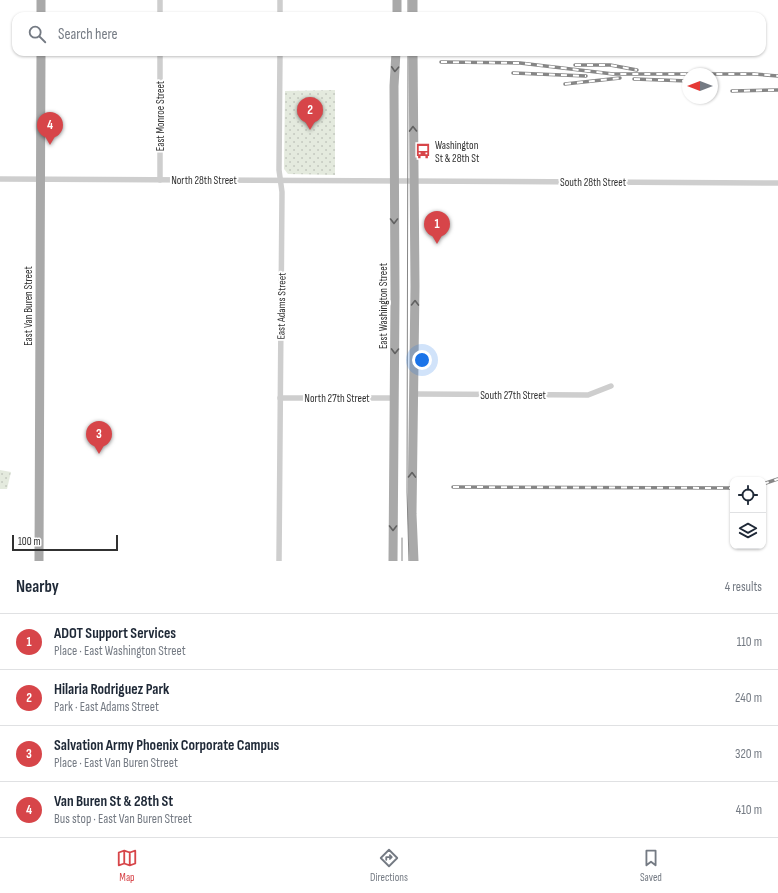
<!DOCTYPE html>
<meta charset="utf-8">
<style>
body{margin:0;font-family:"Sofia Sans Condensed",sans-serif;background:#f2f2f3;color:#1f2937}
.controls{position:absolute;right:12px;bottom:12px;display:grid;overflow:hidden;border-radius:8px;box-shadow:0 1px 3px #0004}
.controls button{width:36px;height:36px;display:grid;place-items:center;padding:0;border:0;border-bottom:1px solid #e0e1e3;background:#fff;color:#1f2937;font:20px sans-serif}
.compass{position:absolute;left:682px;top:68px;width:36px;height:36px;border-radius:50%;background:#fff;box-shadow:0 1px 3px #0004;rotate:270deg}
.scale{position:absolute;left:12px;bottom:10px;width:106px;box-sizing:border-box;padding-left:4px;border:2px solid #313131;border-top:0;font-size:11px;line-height:14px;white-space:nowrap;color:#313131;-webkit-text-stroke:3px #fff;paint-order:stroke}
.you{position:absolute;left:422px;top:360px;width:14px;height:14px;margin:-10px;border:3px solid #fff;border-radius:50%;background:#1a73e8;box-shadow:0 0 0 6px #1a73e833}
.badge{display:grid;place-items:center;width:26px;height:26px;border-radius:50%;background:#d74549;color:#fff;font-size:13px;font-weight:700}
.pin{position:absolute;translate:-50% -33px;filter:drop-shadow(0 1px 2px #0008)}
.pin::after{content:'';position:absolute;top:21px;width:14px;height:12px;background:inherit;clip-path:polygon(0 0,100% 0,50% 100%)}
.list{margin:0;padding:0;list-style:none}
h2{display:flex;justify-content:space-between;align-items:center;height:52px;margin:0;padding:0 16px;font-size:17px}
h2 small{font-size:13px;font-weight:400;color:#747a83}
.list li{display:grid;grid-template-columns:26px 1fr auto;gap:12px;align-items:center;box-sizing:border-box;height:56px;padding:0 16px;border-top:1px solid #e0e1e3}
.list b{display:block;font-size:15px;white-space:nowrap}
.list p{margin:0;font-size:13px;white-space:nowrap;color:#747a83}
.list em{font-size:13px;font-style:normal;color:#747a83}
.icon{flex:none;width:22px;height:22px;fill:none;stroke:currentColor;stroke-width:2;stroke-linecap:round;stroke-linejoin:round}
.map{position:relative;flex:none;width:778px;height:561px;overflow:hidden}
.search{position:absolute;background:#fff;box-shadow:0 1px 3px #0004;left:12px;right:12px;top:12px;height:44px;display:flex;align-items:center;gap:10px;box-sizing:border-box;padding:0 14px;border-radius:12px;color:#747a83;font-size:15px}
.sheet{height:276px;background:#fff}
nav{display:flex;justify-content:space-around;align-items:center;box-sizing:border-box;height:56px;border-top:1px solid #e0e1e3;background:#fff;font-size:11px;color:#747a83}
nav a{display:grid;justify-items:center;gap:2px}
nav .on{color:#d74549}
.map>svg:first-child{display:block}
.grass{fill:url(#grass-dots)}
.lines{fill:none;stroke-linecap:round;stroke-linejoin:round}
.street{stroke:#cecece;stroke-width:5.5}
.primary{stroke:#a9a9a9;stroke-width:9}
.tram{stroke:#868686;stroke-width:1}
.rail-casing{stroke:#868686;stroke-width:3.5}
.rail{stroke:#fff;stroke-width:2;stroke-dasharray:6;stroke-linecap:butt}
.oneway{stroke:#616161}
.labels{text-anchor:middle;stroke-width:4;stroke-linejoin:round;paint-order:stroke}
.street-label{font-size:11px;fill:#313131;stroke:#fff}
.poi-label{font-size:11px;fill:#313131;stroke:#fff;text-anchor:start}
</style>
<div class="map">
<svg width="778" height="561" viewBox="0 0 778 561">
<defs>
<pattern id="grass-dots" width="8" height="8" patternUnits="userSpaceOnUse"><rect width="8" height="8" fill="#e4eade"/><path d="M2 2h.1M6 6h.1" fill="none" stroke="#c4c9bf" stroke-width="1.8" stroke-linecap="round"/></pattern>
</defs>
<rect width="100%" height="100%" fill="#fff"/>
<g class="grass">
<path d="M335 90V175L288 174 284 169 285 91Z"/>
<path d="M0 470 11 472 7 489H0Z"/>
</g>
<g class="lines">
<g class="street">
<path d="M160 16V0"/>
<path d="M280 16V0"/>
<path d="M0 179 778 183"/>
<path d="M160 180V52"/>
<path d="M413 394 588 395 611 386"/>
<path d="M280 398H394"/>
<path d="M279 561 282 192 279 170 280 52"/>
</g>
<g class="primary">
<path d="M41 16V0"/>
<path d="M397 16V0"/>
<path d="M413 16V0"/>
<path d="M413 52 415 286 412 514 414 561"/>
<path d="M39 561 41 52"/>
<path d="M393 561 395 297 394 86 396 52"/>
</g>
<g class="tram">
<path d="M408 16V0"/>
<path d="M408 52 407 492 409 561"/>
<path d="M402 561V538"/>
</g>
<defs>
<g id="rail">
<path d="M441 62 520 63 613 74H754L778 76"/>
<path d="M575 65H610L637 70"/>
<path d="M513 73 586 76"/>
<path d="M634 79 688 81"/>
<path d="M565 84 620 78"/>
<path d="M732 91 778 90"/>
<path d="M763 484 778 479"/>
<path d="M453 487 733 488"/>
</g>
</defs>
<use href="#rail" class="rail-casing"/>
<use href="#rail" class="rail"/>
</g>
<defs><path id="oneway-chevron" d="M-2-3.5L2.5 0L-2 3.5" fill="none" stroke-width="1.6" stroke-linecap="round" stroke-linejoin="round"/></defs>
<g class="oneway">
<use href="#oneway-chevron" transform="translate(395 69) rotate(93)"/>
<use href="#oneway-chevron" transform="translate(413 129) rotate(-91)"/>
<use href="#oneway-chevron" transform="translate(394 221) rotate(90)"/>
<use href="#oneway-chevron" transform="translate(415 303) rotate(-89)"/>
<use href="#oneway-chevron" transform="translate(395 351) rotate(91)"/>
<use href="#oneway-chevron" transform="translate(412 475) rotate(-89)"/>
<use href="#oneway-chevron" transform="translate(393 528) rotate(90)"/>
</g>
<defs>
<symbol id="bus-bare" viewBox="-9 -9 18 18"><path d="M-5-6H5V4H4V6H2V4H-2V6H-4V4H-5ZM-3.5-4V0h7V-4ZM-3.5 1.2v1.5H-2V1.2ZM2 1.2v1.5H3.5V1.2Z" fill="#d74549" stroke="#fff" stroke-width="2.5" paint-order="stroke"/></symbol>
</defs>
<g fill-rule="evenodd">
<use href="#bus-bare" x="412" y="140" width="22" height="22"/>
</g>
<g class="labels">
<g class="street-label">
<text transform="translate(160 116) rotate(-90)" y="4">East Monroe Street</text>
<text x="204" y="184">North 28th Street</text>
<text x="593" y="186">South 28th Street</text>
<text transform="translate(28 306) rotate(-90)" y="4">East Van Buren Street</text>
<text transform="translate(281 306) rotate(-89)" y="4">East Adams Street</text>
<text transform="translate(383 306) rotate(-90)" y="4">East Washington Street</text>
<text x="513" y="399">South 27th Street</text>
<text x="337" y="402">North 27th Street</text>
</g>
<g class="poi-label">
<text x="435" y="149">Washington<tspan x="435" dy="13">St &amp; 28th St</tspan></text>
</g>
</g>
</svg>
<div class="controls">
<button><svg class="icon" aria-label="locate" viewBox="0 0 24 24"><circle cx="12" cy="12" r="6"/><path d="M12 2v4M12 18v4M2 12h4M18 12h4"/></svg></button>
<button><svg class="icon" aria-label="layers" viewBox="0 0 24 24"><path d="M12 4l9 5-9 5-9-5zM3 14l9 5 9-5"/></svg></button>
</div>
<svg class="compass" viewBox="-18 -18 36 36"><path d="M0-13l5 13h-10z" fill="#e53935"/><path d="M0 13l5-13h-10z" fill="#747a83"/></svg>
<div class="scale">100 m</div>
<div class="you"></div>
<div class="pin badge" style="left:437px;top:244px">1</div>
<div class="pin badge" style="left:310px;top:130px">2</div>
<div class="pin badge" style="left:99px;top:454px">3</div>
<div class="pin badge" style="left:50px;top:145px">4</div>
<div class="search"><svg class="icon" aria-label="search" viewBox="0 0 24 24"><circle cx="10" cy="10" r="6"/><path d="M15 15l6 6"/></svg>Search here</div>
</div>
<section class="sheet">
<h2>Nearby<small>4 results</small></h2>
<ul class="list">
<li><span class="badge">1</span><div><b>ADOT Support Services</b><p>Place · East Washington Street</p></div><em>110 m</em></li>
<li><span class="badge">2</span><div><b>Hilaria Rodriguez Park</b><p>Park · East Adams Street</p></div><em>240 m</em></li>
<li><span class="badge">3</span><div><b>Salvation Army Phoenix Corporate Campus</b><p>Place · East Van Buren Street</p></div><em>320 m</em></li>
<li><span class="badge">4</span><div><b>Van Buren St &amp; 28th St</b><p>Bus stop · East Van Buren Street</p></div><em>410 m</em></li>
</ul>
</section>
<nav>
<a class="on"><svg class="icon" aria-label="map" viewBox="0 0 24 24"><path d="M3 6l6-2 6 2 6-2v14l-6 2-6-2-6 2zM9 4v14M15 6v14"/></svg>Map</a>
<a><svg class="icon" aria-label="directions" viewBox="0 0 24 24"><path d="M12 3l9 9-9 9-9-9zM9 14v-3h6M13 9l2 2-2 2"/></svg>Directions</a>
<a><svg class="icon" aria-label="saved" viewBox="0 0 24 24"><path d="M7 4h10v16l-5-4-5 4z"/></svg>Saved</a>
</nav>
